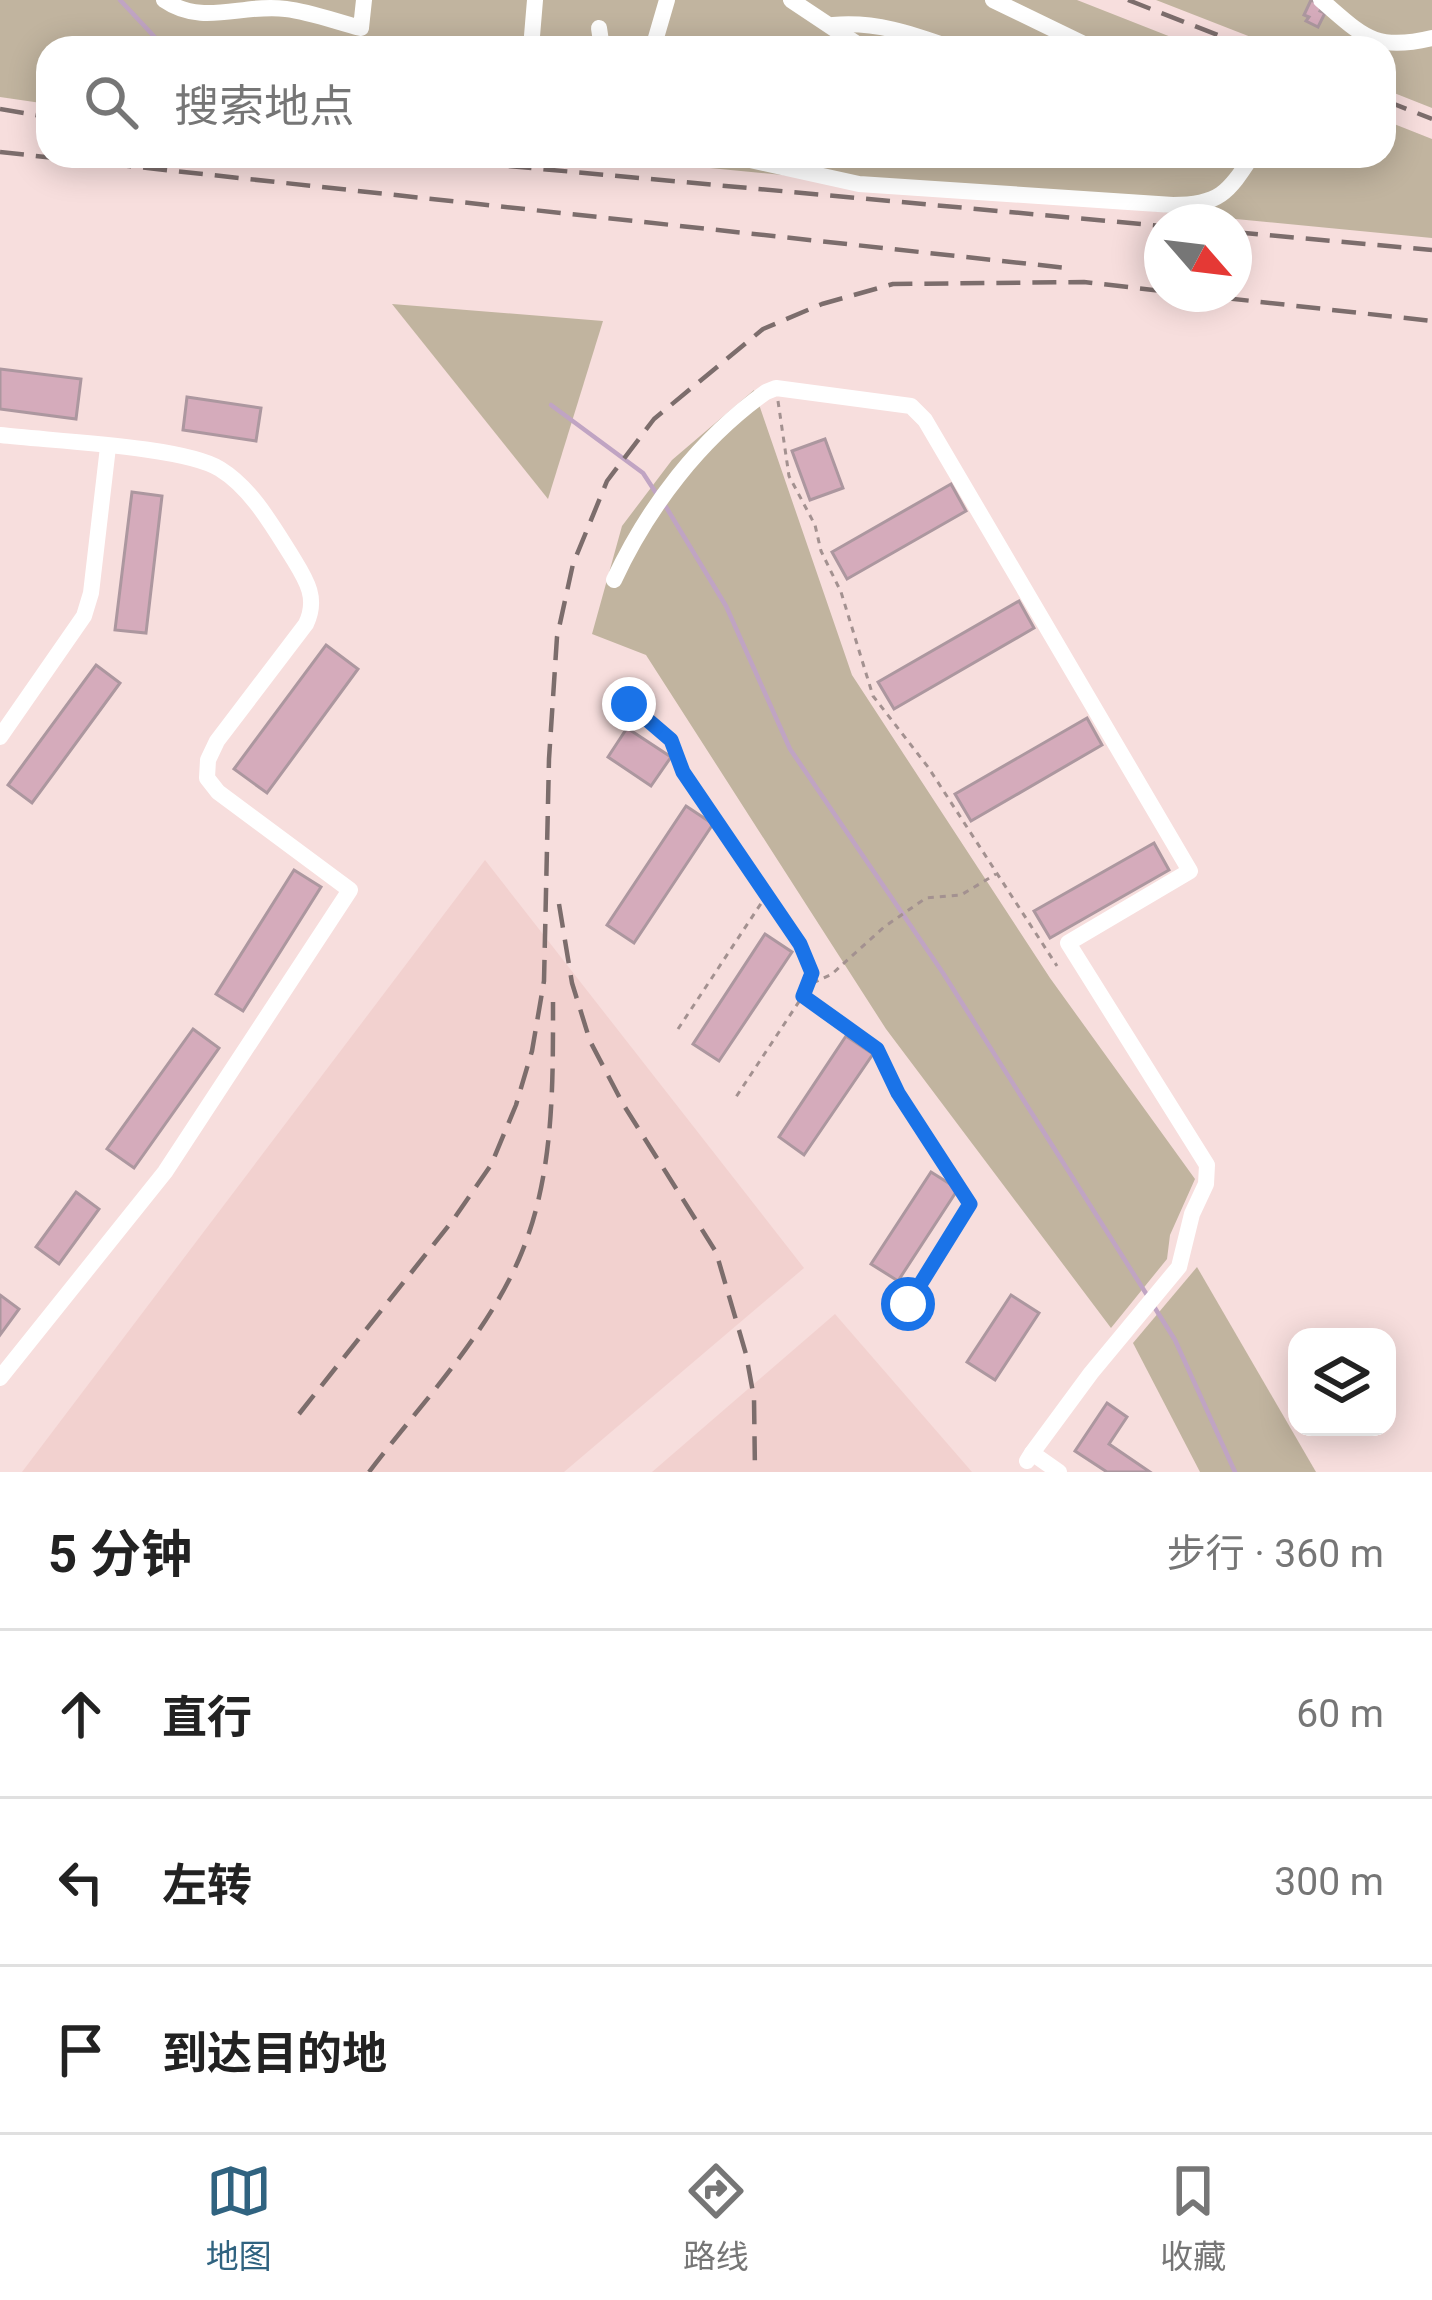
<!DOCTYPE html>
<html lang="zh">
<meta charset="utf-8">
<style>
body{margin:0;font-family:Roboto,"Noto Sans SC",sans-serif;background:#f2f2f2;color:#222}
.controls{position:absolute;right:36px;bottom:36px;display:grid;overflow:hidden;border-radius:24px;box-shadow:0 6px 30px #0003}
.controls button{width:108px;height:108px;display:grid;place-items:center;padding:0;border:0;border-bottom:3px solid #e0e0e0;background:#fff;color:#222;font:60px sans-serif}
.compass{position:absolute;left:1144px;top:204px;width:108px;height:108px;border-radius:50%;background:#fff;box-shadow:0 6px 30px #0003;rotate:118deg}
.stop{position:absolute;width:36px;height:36px;margin:-27px;border:9px solid #1a73e8;border-radius:50%;background:#fff}
.stop.end{background:#1a73e8;border-color:#fff;box-shadow:0 3px 12px #0008}
.list{margin:0;padding:0;list-style:none}
h2{display:flex;justify-content:space-between;align-items:center;height:156px;margin:0;padding:0 48px;font-size:51px}
h2 small{font-size:39px;font-weight:400;color:#767676}
.list li{display:grid;grid-template-columns:78px 1fr auto;gap:36px;align-items:center;box-sizing:border-box;height:168px;padding:0 48px;border-top:3px solid #e0e0e0}
.list b{display:block;font-size:45px;white-space:nowrap}
.list em{font-size:39px;font-style:normal;color:#767676}
.icon{flex:none;width:66px;height:66px;fill:none;stroke:currentColor;stroke-width:2;stroke-linecap:round;stroke-linejoin:round}
.map{position:relative;flex:none;width:1432px;height:1472px;overflow:hidden}
.search{position:absolute;background:#fff;box-shadow:0 6px 30px #0003;left:36px;right:36px;top:36px;height:132px;display:flex;align-items:center;gap:30px;box-sizing:border-box;padding:0 42px;border-radius:36px;color:#767676;font-size:45px}
.sheet{height:660px;background:#fff}
nav{display:flex;justify-content:space-around;align-items:center;box-sizing:border-box;height:168px;border-top:3px solid #e0e0e0;background:#fff;font-size:33px;color:#767676}
nav a{display:grid;justify-items:center;gap:6px}
nav .on{color:#306380}
.map>svg:first-child{display:block}
.built{fill:#f2d1cf}
.green{fill:#c1b49f}
.lines{fill:none;stroke-linecap:round;stroke-linejoin:round}
.stream{stroke:#c0a4c3;stroke-width:4.5}
.building{fill:#d5abbb;stroke:#ac979f;stroke-width:3}
.path{stroke:#a39190;stroke-width:3;stroke-dasharray:6 6;stroke-linecap:butt}
.minor{stroke:#fff;stroke-width:16}
.rail{stroke:#7c6d6c;stroke-width:4.5;stroke-dasharray:24 12;stroke-linecap:butt}
.route{stroke:#1a73e8;stroke-width:15}
</style>
<div class="map">
<svg width="1432" height="1472" viewBox="0 0 1432 1472">
<rect width="100%" height="100%" fill="#f7dedd"/>
<g class="built">
<path d="M485 860 804 1268 564 1472H22Z"/>
<path d="M835 1314 972 1472H652Z"/>
</g>
<g class="green">
<path d="M0 0H1077L1199 48H48V104L0 97Z"/>
<path d="M1156 0H1432V108L1384 89V48H1279Z"/>
<path d="M1384 120 1432 139V238L586 156H1384Z"/>
<path d="M392 304 603 321 548 499Z"/>
<path d="M754 390 852 675 1050 978 1195 1179 1170 1235 1167 1259 1111 1328 886 1029 646 655 592 634 622 526 672 460Z"/>
<path d="M1197 1267 1316 1472H1200L1133 1343Z"/>
</g>
<g class="lines">
<g class="stream">
<path d="M120 0 165 48"/>
<path d="M250 48H275"/>
<path d="M551 405 643 473 656 493"/>
<path d="M663 502 726 606 790 749 943 973 1147 1295"/>
<path d="M1153 1305 1175 1340 1235 1472"/>
</g>
</g>
<g class="building">
<path d="M1311 0 1323 6 1320 11 1325 13 1318 27 1306 21 1309 17 1304 15Z"/>
<path d="M0 369 81 379 76 419 0 409Z"/>
<path d="M187 397 261 408 256 441 183 430Z"/>
<path d="M825 439 843 488 810 500 792 451Z"/>
<path d="M951 484 966 511 847 579 832 552Z"/>
<path d="M132 492 162 496 146 633 115 630Z"/>
<path d="M1019 601 1034 628 894 709 878 682Z"/>
<path d="M326 645 358 669 267 793 234 769Z"/>
<path d="M96 665 120 683 32 803 8 785Z"/>
<path d="M1087 718 1102 745 971 821 955 794Z"/>
<path d="M627 728 671 757 651 786 608 757Z"/>
<path d="M686 806 713 824 634 943 607 925Z"/>
<path d="M1154 843 1169 870 1050 938 1034 911Z"/>
<path d="M294 870 321 887 243 1011 216 994Z"/>
<path d="M765 934 792 952 719 1061 693 1044Z"/>
<path d="M193 1029 219 1048 134 1168 107 1149Z"/>
<path d="M846 1036 873 1054 804 1155 779 1137Z"/>
<path d="M931 1172 958 1189 898 1281 871 1264Z"/>
<path d="M76 1192 99 1209 59 1264 36 1247Z"/>
<path d="M0 1295 19 1309 0 1335Z"/>
<path d="M1011 1295 1039 1313 995 1380 967 1362Z"/>
<path d="M1107 1403 1127 1417 1109 1444 1150 1472H1107L1075 1451Z"/>
</g>
<g class="lines">
<g class="path">
<path d="M778 401 789 476 815 525 821 551 841 592 873 696 928 767 1057 966"/>
<path d="M629 704 671 740 683 773 808 959 810 985 736 1097"/>
<path d="M813 983 832 974 884 927 926 898 961 895 996 874"/>
<path d="M804 997 877 1049 898 1093 970 1204 908 1304"/>
<path d="M678 1029 766 896"/>
</g>
<g class="minor">
<path d="M164 0C203 27 242 3 286 9 311 12 337 22 361 28L364 0"/>
<path d="M791 0 863 48"/>
<path d="M993 0 1092 48"/>
<path d="M1321 0C1363 36 1374 52 1432 38"/>
<path d="M833 25C876 21 912 34 952 48"/>
<path d="M599 28 602 48"/>
<path d="M531 48 535 0"/>
<path d="M653 48 667 0"/>
<path d="M732 156 859 184 1173 205C1219 205 1228 193 1252 156"/>
<path d="M0 435C49 441 184 446 220 469 251 488 272 525 291 555 305 578 319 597 306 624L217 741 208 760 207 778 218 792 350 890 165 1172 0 1378"/>
<path d="M614 580C648 507 700 439 766 392L776 388 911 406 925 420 1190 871 1068 943 1207 1165 1206 1184 1192 1214 1179 1267 1091 1373 1032 1453"/>
<path d="M0 737 84 616 91 593 108 447"/>
<path d="M1027 1461 1032 1453 1059 1472"/>
</g>
<g class="rail">
<path d="M1128 0 1251 48"/>
<path d="M1384 100 1432 119"/>
<path d="M0 109 48 117"/>
<path d="M0 152 1067 268"/>
<path d="M400 156 1162 226"/>
<path d="M1234 232 1432 250"/>
<path d="M1189 294 1432 321"/>
<path d="M559 904 572 983 590 1041 623 1104 716 1252 746 1354 754 1398 755 1472"/>
<path d="M299 1414 453 1220 491 1165 516 1105 532 1051 544 981 549 759 557 637 573 564 607 481 654 419 763 329 822 304 893 284 1084 282 1162 291"/>
<path d="M369 1472C420 1405 485 1337 519 1259 554 1178 553 1089 553 1002"/>
</g>
</g>
<g class="lines">
<path class="route" d="M629 704 671 740 683 772 800 944 812 973 803 996 877 1049 898 1093 970 1204 908 1304"/>
</g>
</svg>
<div class="controls">
<button><svg class="icon" aria-label="layers" viewBox="0 0 24 24"><path d="M12 4l9 5-9 5-9-5zM3 14l9 5 9-5"/></svg></button>
</div>
<svg class="compass" viewBox="-18 -18 36 36"><path d="M0-13l5 13h-10z" fill="#e53935"/><path d="M0 13l5-13h-10z" fill="#767676"/></svg>
<div class="stop" style="left:908px;top:1304px"></div>
<div class="stop end" style="left:629px;top:704px"></div>
<div class="search"><svg class="icon" aria-label="search" viewBox="0 0 24 24"><circle cx="10" cy="10" r="6"/><path d="M15 15l6 6"/></svg>搜索地点</div>
</div>
<section class="sheet">
<h2>5 分钟<small>步行 · 360 m</small></h2>
<ul class="list">
<li><svg class="icon" aria-label="ahead" viewBox="0 0 24 24"><path d="M12 20V5M6 11l6-6 6 6"/></svg><div><b>直行</b></div><em>60 m</em></li>
<li><svg class="icon" aria-label="left" viewBox="0 0 24 24"><path d="M17 20v-9H6M10 6l-5 5 5 5"/></svg><div><b>左转</b></div><em>300 m</em></li>
<li><svg class="icon" aria-label="arrive" viewBox="0 0 24 24"><path d="M6 21V4h12l-3 4 3 4H6"/></svg><div><b>到达目的地</b></div></li>
</ul>
</section>
<nav>
<a class="on"><svg class="icon" aria-label="map" viewBox="0 0 24 24"><path d="M3 6l6-2 6 2 6-2v14l-6 2-6-2-6 2zM9 4v14M15 6v14"/></svg>地图</a>
<a><svg class="icon" aria-label="directions" viewBox="0 0 24 24"><path d="M12 3l9 9-9 9-9-9zM9 14v-3h6M13 9l2 2-2 2"/></svg>路线</a>
<a><svg class="icon" aria-label="saved" viewBox="0 0 24 24"><path d="M7 4h10v16l-5-4-5 4z"/></svg>收藏</a>
</nav>
